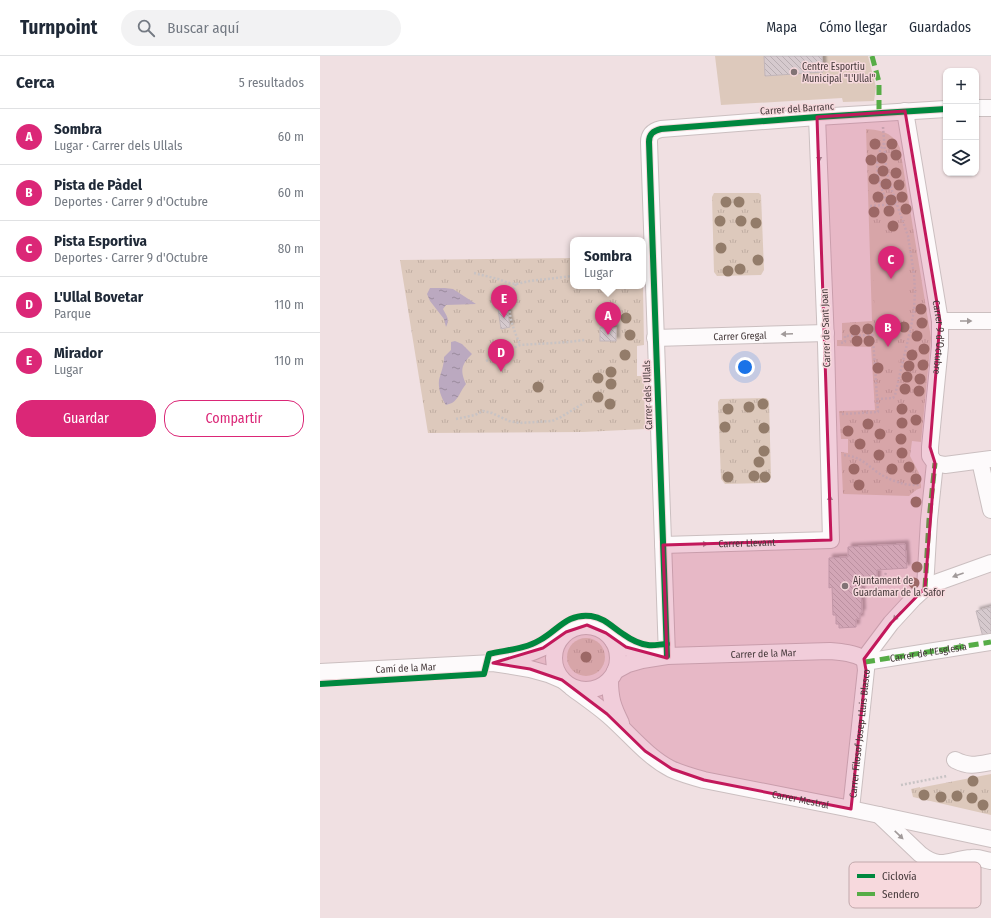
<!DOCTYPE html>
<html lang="es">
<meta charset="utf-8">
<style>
body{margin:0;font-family:"Fira Sans Condensed",sans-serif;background:#f2f2f3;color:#1f2937}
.controls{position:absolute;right:12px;top:12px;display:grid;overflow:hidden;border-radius:8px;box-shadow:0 1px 3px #0004}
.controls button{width:36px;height:36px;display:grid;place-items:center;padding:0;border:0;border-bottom:1px solid #e0e1e3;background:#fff;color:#1f2937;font:20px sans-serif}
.you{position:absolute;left:425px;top:311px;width:14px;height:14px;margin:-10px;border:3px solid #fff;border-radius:50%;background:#1a73e8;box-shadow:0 0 0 6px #1a73e833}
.badge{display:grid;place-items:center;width:26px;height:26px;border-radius:50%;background:#db2777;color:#fff;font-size:13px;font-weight:700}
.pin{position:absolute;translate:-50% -33px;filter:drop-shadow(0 1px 2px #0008)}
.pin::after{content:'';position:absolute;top:21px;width:14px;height:12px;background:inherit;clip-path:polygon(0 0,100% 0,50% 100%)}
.popup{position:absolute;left:250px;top:181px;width:76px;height:52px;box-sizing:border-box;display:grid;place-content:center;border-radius:8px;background:#fff;filter:drop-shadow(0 1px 3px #0005);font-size:13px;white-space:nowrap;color:#747a83}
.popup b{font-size:15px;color:#1f2937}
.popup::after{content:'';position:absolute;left:50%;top:100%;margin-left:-8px;border:8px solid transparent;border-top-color:#fff}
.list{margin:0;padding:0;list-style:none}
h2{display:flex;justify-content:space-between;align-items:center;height:52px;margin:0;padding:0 16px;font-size:17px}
h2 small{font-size:13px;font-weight:400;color:#747a83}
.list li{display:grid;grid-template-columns:26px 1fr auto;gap:12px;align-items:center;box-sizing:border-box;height:56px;padding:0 16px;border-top:1px solid #e0e1e3}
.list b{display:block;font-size:15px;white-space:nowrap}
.list p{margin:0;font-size:13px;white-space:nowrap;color:#747a83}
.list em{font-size:13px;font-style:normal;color:#747a83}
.actions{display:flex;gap:8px;padding:12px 16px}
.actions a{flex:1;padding:9px 0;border:1px solid #db2777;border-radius:16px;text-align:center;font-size:14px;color:#db2777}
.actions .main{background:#db2777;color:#fff}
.icon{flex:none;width:22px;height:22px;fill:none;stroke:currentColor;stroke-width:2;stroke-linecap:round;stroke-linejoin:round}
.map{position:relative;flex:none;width:671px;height:862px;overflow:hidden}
header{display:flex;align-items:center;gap:24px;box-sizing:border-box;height:56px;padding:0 20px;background:#fff;border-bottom:1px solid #e0e1e3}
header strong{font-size:19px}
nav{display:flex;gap:22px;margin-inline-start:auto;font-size:14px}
.search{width:280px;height:36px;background:#f2f2f3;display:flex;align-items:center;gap:10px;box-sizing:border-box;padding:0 14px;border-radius:22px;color:#747a83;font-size:15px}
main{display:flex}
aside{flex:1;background:#fff}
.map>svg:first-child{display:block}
.grass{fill:url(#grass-tufts)}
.pitch{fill:#ddc9bc}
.water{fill:url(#water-ripples)}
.building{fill:url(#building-back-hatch);stroke:#c2b6ba;filter:url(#shadow)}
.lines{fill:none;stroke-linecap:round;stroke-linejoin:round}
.minor-casing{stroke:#cbbfc0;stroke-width:18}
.path{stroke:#c8c3c4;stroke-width:2.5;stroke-dasharray:2 2;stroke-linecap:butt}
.minor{stroke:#fdfafb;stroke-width:16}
.quiet{stroke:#56ac46;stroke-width:5;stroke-dasharray:10 5;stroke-linecap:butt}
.cycleway-casing{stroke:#f7d9dd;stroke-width:8}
.cycleway{stroke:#00873e;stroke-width:6}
.tree{fill:#937c6a}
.oneway{fill:#a19a9a}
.marked{fill:#c2185b;fill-opacity:0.2;stroke:#c2185b;stroke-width:3;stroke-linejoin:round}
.poi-dot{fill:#817375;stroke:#f7d9dd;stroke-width:1.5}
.labels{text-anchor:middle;stroke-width:3;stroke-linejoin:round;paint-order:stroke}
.poi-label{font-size:10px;fill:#45393a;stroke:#f7d9dd;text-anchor:start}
.street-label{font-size:10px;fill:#45393a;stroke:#f7d9dd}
.key{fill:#f7d9dd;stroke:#c2a9ac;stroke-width:1}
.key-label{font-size:11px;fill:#45393a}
</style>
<header>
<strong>Turnpoint</strong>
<div class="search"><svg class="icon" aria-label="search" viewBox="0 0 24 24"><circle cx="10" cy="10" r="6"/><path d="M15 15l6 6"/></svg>Buscar aquí</div>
<nav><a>Mapa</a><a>Cómo llegar</a><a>Guardados</a></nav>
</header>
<main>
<aside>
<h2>Cerca<small>5 resultados</small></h2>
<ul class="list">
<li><span class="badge">A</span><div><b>Sombra</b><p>Lugar · Carrer dels Ullals</p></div><em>60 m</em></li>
<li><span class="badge">B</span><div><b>Pista de Pàdel</b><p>Deportes · Carrer 9 d'Octubre</p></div><em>60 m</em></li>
<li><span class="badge">C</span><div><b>Pista Esportiva</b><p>Deportes · Carrer 9 d'Octubre</p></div><em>80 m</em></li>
<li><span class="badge">D</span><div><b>L'Ullal Bovetar</b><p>Parque</p></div><em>110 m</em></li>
<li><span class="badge">E</span><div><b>Mirador</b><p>Lugar</p></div><em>110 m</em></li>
</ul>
<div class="actions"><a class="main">Guardar</a><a>Compartir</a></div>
</aside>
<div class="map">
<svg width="671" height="862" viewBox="0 0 671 862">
<defs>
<pattern id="grass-tufts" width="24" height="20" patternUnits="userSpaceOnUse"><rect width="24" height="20" fill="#ddc9bc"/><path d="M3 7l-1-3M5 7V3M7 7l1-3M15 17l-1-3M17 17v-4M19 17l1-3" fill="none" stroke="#bfada2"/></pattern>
<pattern id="water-ripples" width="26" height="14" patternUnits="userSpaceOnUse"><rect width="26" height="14" fill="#bba9c0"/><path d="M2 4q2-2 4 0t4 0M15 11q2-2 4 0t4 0" fill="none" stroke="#9a8b9d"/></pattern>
<pattern id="building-back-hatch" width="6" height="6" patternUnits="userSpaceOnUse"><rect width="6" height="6" fill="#d6cace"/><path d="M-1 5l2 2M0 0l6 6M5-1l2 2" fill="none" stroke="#b9aeb2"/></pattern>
<filter id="shadow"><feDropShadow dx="3.5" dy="-3.5" stdDeviation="1" flood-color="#0004"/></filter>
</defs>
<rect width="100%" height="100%" fill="#f0e0e2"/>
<g class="grass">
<path d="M546 73C561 74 574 77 580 92L611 282 601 386 592 385 590 400 599 417 601 429V432L596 434 589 440 523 438 521 396 528 397V383H521L519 355 555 354 551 291 517 290V284H522V267L552 265Z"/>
<path d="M394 137H439L441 139 444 214 441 219 397 220 394 216 392 141Z"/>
<path d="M253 202V230H323L324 289 317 290V320H324L325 373 263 376 108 377 80 204Z"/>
<path d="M446 342 449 345 451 421 446 427 405 428 401 423 398 346 400 343Z"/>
<circle cx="266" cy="601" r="19"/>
<path d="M671 718V759L593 741 591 733 600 731V732L604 731Z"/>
</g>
<g class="pitch">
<path d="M395 0H548L556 31 554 45 523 46 522 42 401 49Z"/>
<path d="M587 181 589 264 555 267 552 183Z"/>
<path d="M577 270 579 312H559L557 271Z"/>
</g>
<g class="water">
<path d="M110 232H125L133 233 156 248 126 249 123 253C127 261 130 263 126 271L124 263 110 245 107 238Z"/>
<path d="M135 285 142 288 152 298C141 309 140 314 146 328 141 334 138 344 132 347 130 348 128 348 126 349 121 342 118 332 119 324 121 316 124 310 124 301L131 294V286Z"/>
</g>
<g class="building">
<path d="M444 0H502L503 16 445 20Z"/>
<path d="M187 252 190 271 181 273 178 253Z"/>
<rect x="280" y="272" width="16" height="13"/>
<path d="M585 488 587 512 557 514V526H547V529H541L542 557H540V563H536V571L519 572V568H516V559H513L512 531 509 532V502L528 501V491Z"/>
<path d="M671 551V583L664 585 656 555Z"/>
</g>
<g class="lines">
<defs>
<g id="minor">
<path d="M656 52H671"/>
<path id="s1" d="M585 55 620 265V290L610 391V400L615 407 609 464 605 532"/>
<path d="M620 265H671"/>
<path id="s2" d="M335 282 506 277"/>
<path d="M660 405 671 454"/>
<path d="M615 407 625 409 671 403"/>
<path id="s3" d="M343 489 511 484 506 287 497 61"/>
<circle cx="266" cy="602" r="32"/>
<path d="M293 585C308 592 318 597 335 600"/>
<path d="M347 600 329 86C329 78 333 75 341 73L497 61 626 53"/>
<path d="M544 603 571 567 594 542 605 532 618 526 671 507"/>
<path d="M180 606C201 601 220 594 239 584"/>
<path d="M545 606 671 586"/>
<path id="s4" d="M295 615 308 608 322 604 347 600 510 595C522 596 534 597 544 603"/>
<path id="s5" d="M0 616 173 607 210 613 228 618 242 624"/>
<path d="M290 624C290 643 293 651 301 667"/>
<path id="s6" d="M251 631C263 640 276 649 288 659 309 677 326 700 351 713 362 718 373 721 384 724L531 753 671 783"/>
<path d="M635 704C649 711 656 709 671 706"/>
<path id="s7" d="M531 753 546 614 545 606 544 603"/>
<path d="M559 759 600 798C622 815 629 803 652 802 658 801 665 804 671 805"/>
</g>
</defs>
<use href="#minor" class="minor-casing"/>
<g class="path">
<path d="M564 87C551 108 559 127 568 149"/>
<path d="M550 150 577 148"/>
<path d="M154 217 178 223 188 227 196 228 210 225 253 220"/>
<path d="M196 228C184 252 191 266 200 289"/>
<path d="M521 287 525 286V280L553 279"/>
<path d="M166 305 200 289 249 286 265 284"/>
<path d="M557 343 573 342 575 339 591 271 594 254 595 236 594 218 588 180 569 126 566 110 563 71"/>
<path d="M522 358 558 356 552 268"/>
<path d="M136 363 155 359 163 355 172 357 189 365 200 367 232 365 241 361 264 347"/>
<path d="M524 399C540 401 545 407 557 416 569 424 584 430 599 429"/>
<path d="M554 540 566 517"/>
<path d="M581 729 627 720"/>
</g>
<use href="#minor" class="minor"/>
<g class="quiet">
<path d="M552 0 559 26V57"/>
<path d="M605 532 609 464 615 407"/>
<path id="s8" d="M545 606 671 586"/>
</g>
<defs>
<g id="cycleway">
<path d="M347 600 329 86C329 78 333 75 341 73L497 61 626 53"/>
<path d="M0 628 164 618 169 598C186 594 205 593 220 584 238 574 247 557 271 560 285 562 292 571 303 578 310 583 320 588 328 589 334 590 341 588 347 588"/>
</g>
</defs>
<use href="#cycleway" class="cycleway-casing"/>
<use href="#cycleway" class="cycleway"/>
</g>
<g class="tree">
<circle cx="555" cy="88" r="5.5"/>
<circle cx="572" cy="88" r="5.5"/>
<circle cx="576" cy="99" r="5.5"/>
<circle cx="562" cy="102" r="5.5"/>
<circle cx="551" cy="104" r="5.5"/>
<circle cx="563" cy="115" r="5.5"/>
<circle cx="576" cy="117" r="5.5"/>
<circle cx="554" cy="123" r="5.5"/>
<circle cx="566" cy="128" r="5.5"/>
<circle cx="579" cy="129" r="5.5"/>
<circle cx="558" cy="141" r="5.5"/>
<circle cx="582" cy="141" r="5.5"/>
<circle cx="571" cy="144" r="5.5"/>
<circle cx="406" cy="146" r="5.5"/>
<circle cx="419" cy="146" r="5.5"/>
<circle cx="586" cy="153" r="5.5"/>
<circle cx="569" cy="155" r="5.5"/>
<circle cx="554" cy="156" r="5.5"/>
<circle cx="400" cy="165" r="5.5"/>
<circle cx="421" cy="165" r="5.5"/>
<circle cx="436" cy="167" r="5.5"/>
<circle cx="573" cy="170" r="5.5"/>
<circle cx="401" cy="192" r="5.5"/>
<circle cx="438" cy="204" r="5.5"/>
<circle cx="420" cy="213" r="5.5"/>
<circle cx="408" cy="215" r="5.5"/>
<circle cx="601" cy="253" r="5.5"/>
<circle cx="306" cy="262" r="5.5"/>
<circle cx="602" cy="267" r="5.5"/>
<circle cx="584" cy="271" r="5.5"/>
<circle cx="548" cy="273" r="5.5"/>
<circle cx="535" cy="274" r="5.5"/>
<circle cx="310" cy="279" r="5.5"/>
<circle cx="597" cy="280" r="5.5"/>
<circle cx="537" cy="285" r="5.5"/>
<circle cx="549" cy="285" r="5.5"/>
<circle cx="604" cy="293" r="5.5"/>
<circle cx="305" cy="299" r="5.5"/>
<circle cx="592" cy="299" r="5.5"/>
<circle cx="603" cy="309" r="5.5"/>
<circle cx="589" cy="310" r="5.5"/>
<circle cx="558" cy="312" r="5.5"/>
<circle cx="291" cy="316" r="5.5"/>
<circle cx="587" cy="321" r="5.5"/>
<circle cx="278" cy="322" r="5.5"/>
<circle cx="600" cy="323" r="5.5"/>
<circle cx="291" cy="328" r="5.5"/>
<circle cx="218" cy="331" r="5.5"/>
<circle cx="585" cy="333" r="5.5"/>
<circle cx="599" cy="335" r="5.5"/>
<circle cx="278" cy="341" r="5.5"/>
<circle cx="290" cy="348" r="5.5"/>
<circle cx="443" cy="348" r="5.5"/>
<circle cx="429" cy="351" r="5.5"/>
<circle cx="408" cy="353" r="5.5"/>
<circle cx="582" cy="353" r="5.5"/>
<circle cx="596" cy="364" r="5.5"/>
<circle cx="582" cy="367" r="5.5"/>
<circle cx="548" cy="368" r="5.5"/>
<circle cx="405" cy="371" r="5.5"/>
<circle cx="444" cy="372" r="5.5"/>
<circle cx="528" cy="375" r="5.5"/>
<circle cx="560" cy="378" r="5.5"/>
<circle cx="581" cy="383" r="5.5"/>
<circle cx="540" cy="388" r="5.5"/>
<circle cx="444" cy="395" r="5.5"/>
<circle cx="582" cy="397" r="5.5"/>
<circle cx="559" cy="399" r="5.5"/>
<circle cx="439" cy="406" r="5.5"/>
<circle cx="589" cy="411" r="5.5"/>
<circle cx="534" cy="413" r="5.5"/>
<circle cx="572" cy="413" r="5.5"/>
<circle cx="434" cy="420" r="5.5"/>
<circle cx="408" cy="421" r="5.5"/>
<circle cx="445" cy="421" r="5.5"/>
<circle cx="596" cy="423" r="5.5"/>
<circle cx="539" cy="429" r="5.5"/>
<circle cx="596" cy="446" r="5.5"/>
<circle cx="597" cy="511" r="5.5"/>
<circle cx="594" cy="527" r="5.5"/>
<circle cx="266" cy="601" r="5.5"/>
<circle cx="653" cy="725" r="5.5"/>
<circle cx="604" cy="739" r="5.5"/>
<circle cx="637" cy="740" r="5.5"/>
<circle cx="621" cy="741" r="5.5"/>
<circle cx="652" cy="742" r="5.5"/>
<circle cx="663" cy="749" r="5.5"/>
</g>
<defs><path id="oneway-solid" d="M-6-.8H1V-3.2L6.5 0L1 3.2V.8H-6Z"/></defs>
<g class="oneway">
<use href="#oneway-solid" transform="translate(499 100) rotate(88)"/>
<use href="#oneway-solid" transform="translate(646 265)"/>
<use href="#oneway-solid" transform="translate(467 278) rotate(178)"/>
<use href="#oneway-solid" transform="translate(510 445) rotate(-92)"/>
<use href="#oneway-solid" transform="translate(382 488) rotate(-2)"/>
<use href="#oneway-solid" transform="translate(638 519) rotate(160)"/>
<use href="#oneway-solid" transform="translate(577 560) rotate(132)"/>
<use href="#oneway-solid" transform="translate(579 779) rotate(44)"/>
</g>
<path class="marked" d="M585 55 620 265 610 391 615 407 605 532 571 567 544 603 546 614 531 753 384 724 352 713 325 695 287 658 242 624 210 613 173 607 223 592 246 576 267 569 286 577 306 591 347 602 343 489 511 484 497 61Z"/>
<g class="poi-dot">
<circle cx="474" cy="16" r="4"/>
<circle cx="525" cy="530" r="4"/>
</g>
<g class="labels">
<g class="poi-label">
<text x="482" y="14">Centre Esportiu<tspan x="482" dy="12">Municipal "L'Ullal"</tspan></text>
<text x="533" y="528">Ajuntament de<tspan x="533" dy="12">Guardamar de la Safor</tspan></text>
</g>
<g class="street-label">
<text transform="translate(477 52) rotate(-4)" y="4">Carrer del Barranc</text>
<text transform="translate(505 272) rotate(-92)" y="4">Carrer de Sant Joan</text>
<text dy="4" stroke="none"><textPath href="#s2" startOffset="85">Carrer Gregal</textPath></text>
<text dy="4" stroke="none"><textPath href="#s1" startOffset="229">Carrer 9 d'Octubre</textPath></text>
<text transform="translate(327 339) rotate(-92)" y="4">Carrer dels Ullals</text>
<text dy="4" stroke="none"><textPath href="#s3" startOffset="84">Carrer Llevant</textPath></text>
<text dy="4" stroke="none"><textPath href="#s8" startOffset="64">Carrer de l'Esglesia</textPath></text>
<text dy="4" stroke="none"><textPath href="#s4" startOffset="151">Carrer de la Mar</textPath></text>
<text dy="4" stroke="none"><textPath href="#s5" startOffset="86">Camí de la Mar</textPath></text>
<text dy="4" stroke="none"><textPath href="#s7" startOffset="76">Carrer Filosof Josep Lluis Blasco</textPath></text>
<text dy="4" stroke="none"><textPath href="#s6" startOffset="263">Carrer Mestral</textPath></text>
</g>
</g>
<rect x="529" y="806" width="132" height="46" rx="6" class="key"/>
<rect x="537" y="818" width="18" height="4" fill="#00873e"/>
<rect x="537" y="836" width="18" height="4" fill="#56ac46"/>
<g class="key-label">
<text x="562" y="824">Ciclovía</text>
<text x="562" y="842">Sendero</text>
</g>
</svg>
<div class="controls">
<button>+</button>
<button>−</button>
<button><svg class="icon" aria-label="layers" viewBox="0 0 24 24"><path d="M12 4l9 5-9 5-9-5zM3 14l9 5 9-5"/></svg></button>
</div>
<div class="you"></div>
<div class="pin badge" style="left:288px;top:279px">A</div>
<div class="popup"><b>Sombra</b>Lugar</div>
<div class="pin badge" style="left:568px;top:291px">B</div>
<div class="pin badge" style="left:571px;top:223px">C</div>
<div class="pin badge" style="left:181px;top:316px">D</div>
<div class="pin badge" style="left:184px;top:262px">E</div>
</div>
</main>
